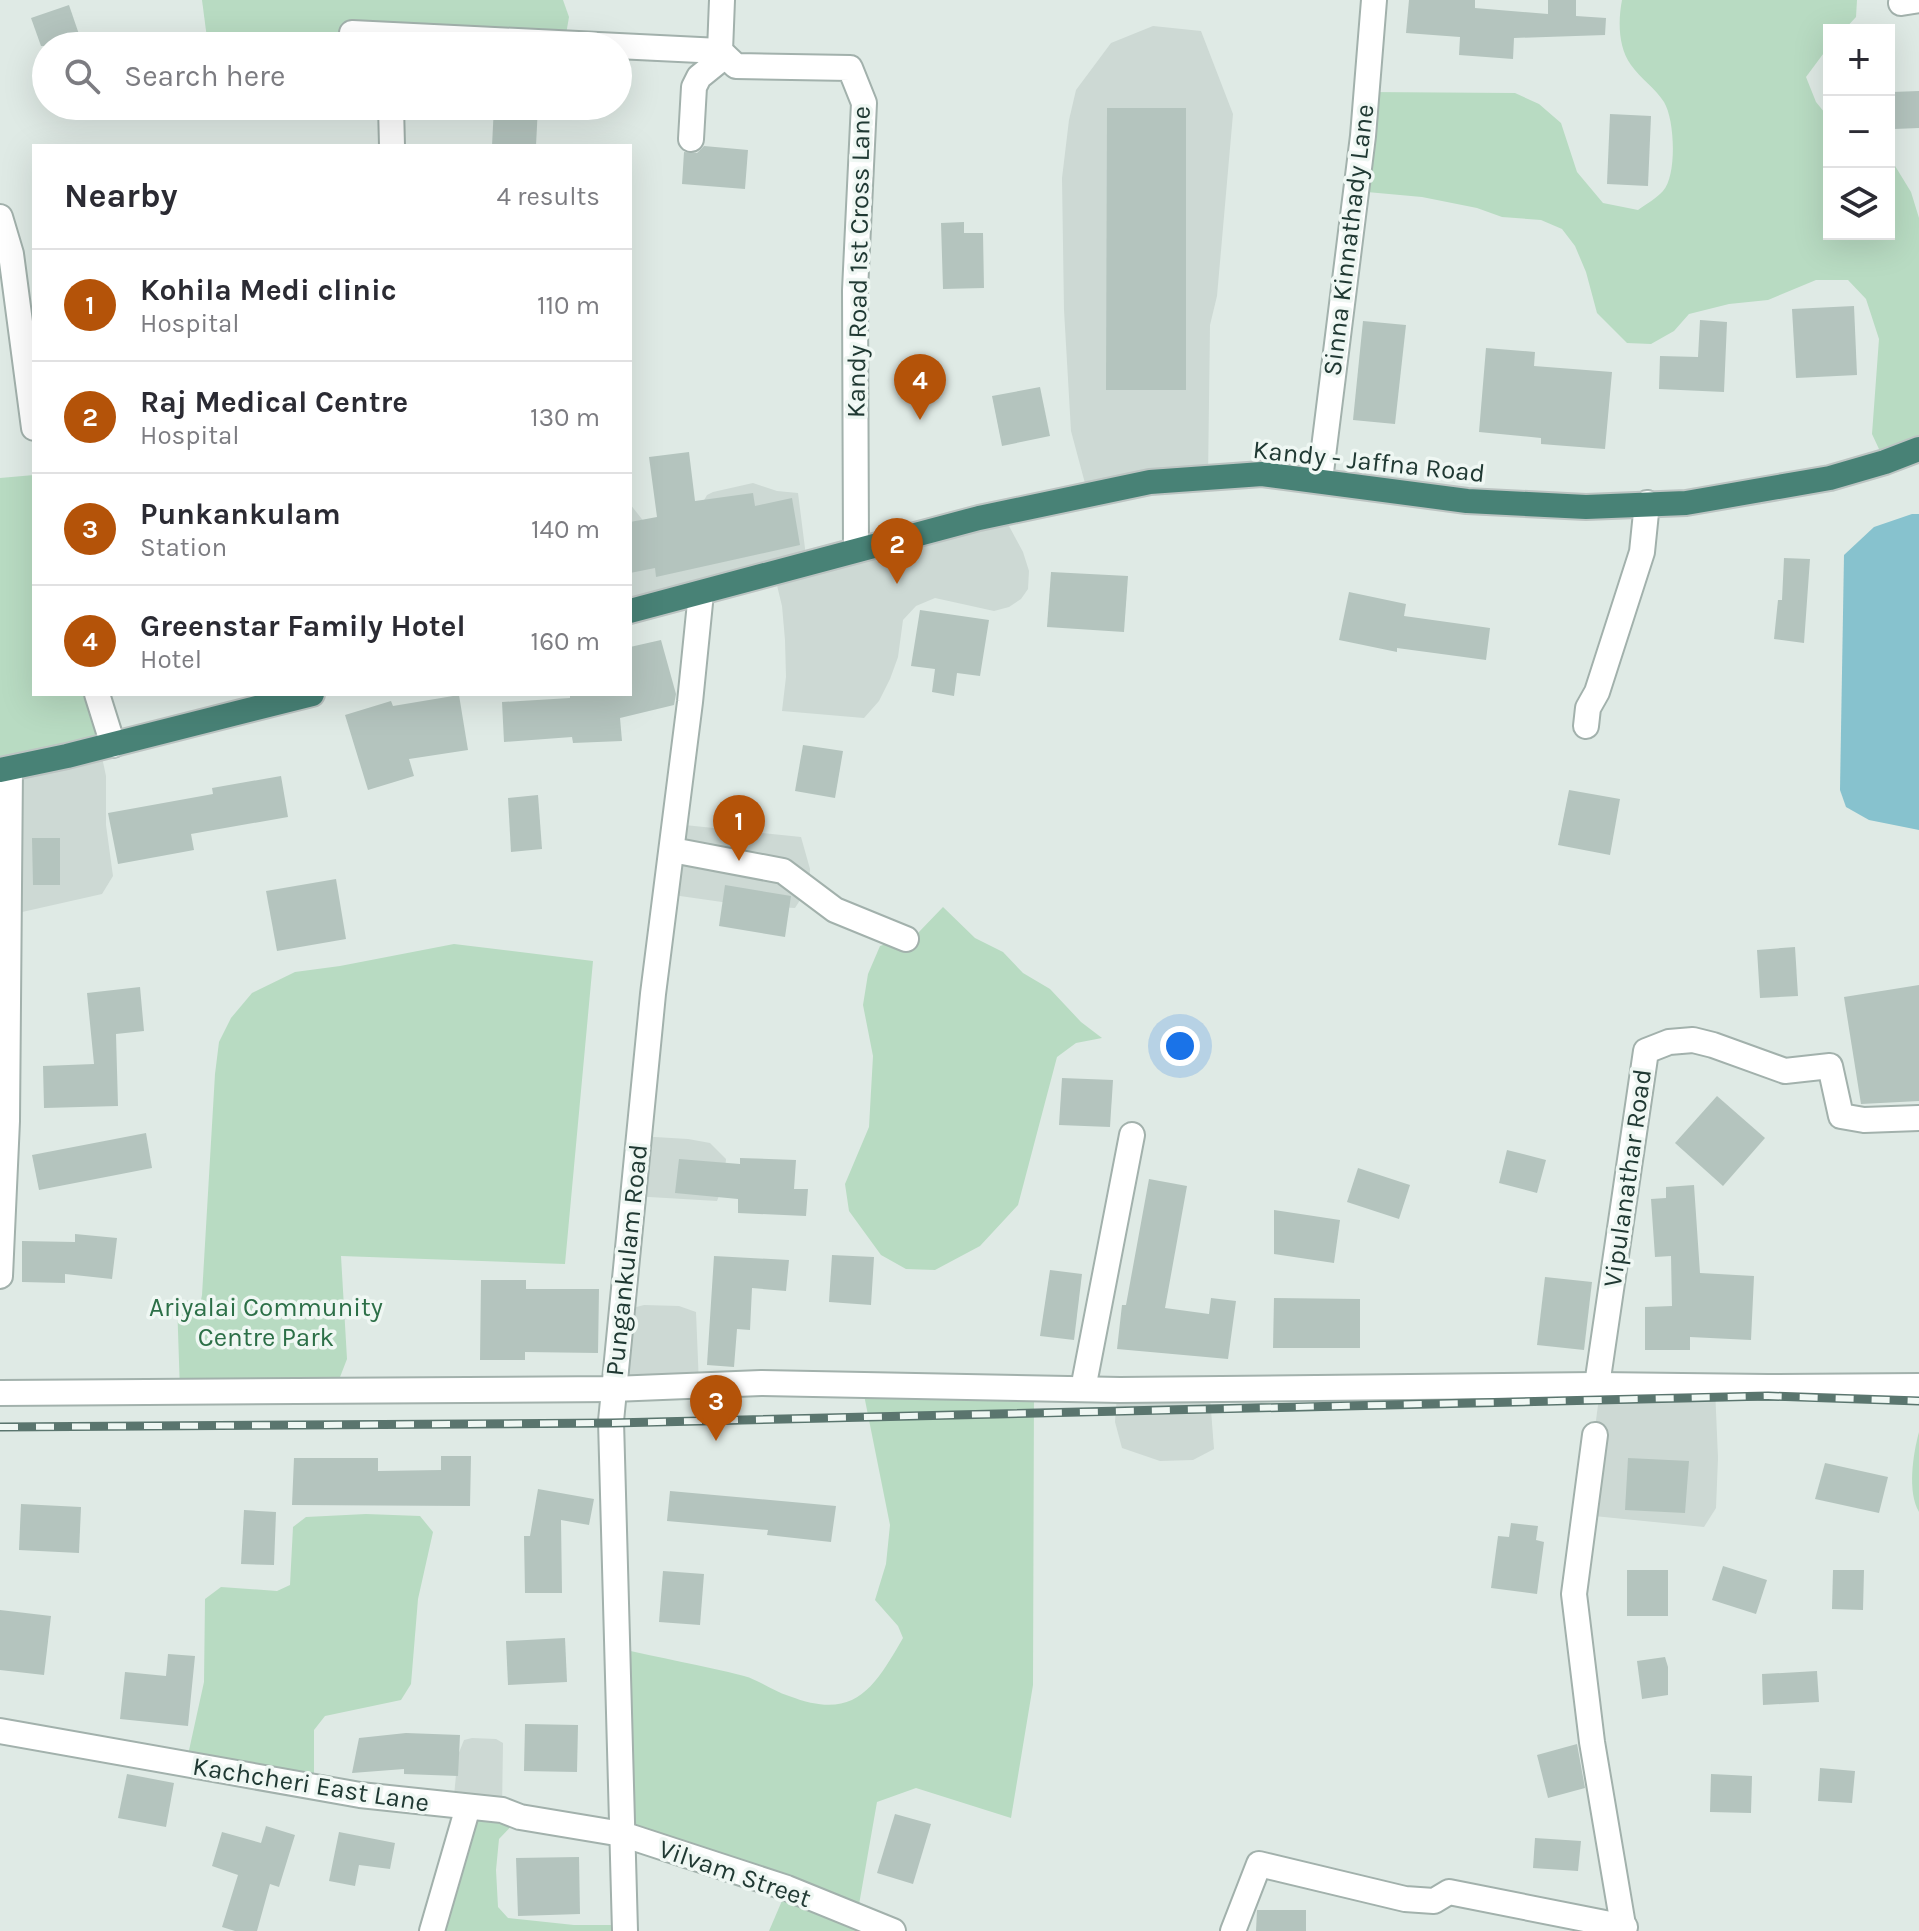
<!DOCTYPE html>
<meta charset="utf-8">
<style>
body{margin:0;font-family:Karla,sans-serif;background:#f2f2f3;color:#2b2b33}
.controls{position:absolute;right:24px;top:24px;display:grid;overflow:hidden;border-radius:0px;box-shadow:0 8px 32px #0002}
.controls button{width:72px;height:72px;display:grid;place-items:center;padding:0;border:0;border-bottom:2px solid #e1e1e2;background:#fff;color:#2b2b33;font:40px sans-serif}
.you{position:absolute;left:1180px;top:1046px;width:28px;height:28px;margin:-20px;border:6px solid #fff;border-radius:50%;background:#1a73e8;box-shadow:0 0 0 12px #1a73e833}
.badge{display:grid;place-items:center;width:52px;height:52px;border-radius:50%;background:#b45309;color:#fff;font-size:26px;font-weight:700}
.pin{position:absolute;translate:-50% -66px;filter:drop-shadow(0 2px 4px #0008)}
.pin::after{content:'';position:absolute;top:42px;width:28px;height:24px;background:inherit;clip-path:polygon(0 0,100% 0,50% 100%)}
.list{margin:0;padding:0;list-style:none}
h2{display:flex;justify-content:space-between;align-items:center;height:104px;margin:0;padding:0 32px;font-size:34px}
h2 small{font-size:26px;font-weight:400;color:#7c7c81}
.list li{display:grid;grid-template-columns:52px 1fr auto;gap:24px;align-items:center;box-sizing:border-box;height:112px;padding:0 32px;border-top:2px solid #e1e1e2}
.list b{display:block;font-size:30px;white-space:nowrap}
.list p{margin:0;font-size:26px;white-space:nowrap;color:#7c7c81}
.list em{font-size:26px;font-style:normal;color:#7c7c81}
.icon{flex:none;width:44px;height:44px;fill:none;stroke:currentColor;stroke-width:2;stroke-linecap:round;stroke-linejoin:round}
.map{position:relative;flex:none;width:1919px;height:1931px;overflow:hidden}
.search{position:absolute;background:#fff;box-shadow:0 8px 32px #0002;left:32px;top:32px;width:600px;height:88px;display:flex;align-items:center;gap:20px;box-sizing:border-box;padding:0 28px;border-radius:44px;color:#7c7c81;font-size:30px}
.panel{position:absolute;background:#fff;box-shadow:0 8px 32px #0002;left:32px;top:144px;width:600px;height:552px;border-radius:0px}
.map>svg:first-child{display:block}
.built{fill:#cdd9d4}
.green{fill:#b8dbc2}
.water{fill:#87c2ce}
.building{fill:#b4c4be}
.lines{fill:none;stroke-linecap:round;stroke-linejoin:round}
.minor-casing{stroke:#a2b1ac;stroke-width:28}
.trunk-casing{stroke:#bcc4c2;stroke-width:28}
.minor{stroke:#fff;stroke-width:24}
.trunk{stroke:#488276;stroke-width:24}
.rail-casing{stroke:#5a756e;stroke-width:9}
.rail{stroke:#eff7f3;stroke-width:6;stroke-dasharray:18;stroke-linecap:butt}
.labels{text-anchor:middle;stroke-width:7;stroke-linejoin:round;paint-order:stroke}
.street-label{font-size:26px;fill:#203933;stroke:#eff7f3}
.park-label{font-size:26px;fill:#2c6f47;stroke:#eff7f3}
</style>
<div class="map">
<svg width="1919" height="1931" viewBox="0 0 1919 1931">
<rect width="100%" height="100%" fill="#dfeae5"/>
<g class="built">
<path d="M1153 26 1201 31 1233 114 1217 296 1210 325 1208 478 1086 487 1071 431 1064 310 1062 178 1069 120 1076 90 1111 43Z"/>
<path d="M753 483 777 491 798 493 807 564 1002 513 1023 552 1029 571 1028 589 1021 599 1009 607 994 611 935 598 916 606 903 620 898 657 890 679 879 701 864 718 782 711 786 677 785 640 782 606 774 573 630 611V504L645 523 703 502 707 495 713 492Z"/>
<path d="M100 748 106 776V825L113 876 102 894 0 917 11 769Z"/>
<path d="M675 824 801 837 810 869 809 886 795 908 743 905 666 894Z"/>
<path d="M638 1136 688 1139 710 1143 726 1159 724 1182 717 1201 632 1196Z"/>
<path d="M644 1305 679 1306 696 1312 699 1385 613 1389 621 1311Z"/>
<path d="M1715 1388 1718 1458 1716 1508 1704 1527 1584 1515 1599 1397Z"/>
<path d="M1117 1396 1210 1397 1214 1449 1193 1460 1160 1461 1122 1448 1115 1422Z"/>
<path d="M472 1738 496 1739 503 1743 502 1810 453 1806 458 1755 464 1740Z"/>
</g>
<g class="green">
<path d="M202 0H563L569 17 564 46H208Z"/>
<path d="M1622 0H1857L1856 17 1844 30H1829V46L1806 77 1816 102 1829 118V234H1889V156L1911 192 1919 218V449L1885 462 1872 434 1879 339 1866 299 1848 280H1816L1768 300 1729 304 1689 314 1674 331 1651 344 1627 343 1597 313 1586 272 1575 246 1562 229 1541 220 1502 217 1477 208 1422 197 1356 191 1367 92 1515 93 1539 104 1561 123 1577 172 1603 203 1638 210C1646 204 1657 198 1663 191 1677 176 1675 120 1664 102 1655 88 1641 79 1631 65 1618 47 1618 21 1622 0Z"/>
<path d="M34 475V694H97L113 745 0 770V478Z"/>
<path d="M943 907 975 938 1003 952 1023 973 1050 989 1081 1022 1102 1038 1076 1043 1057 1057 1018 1205 980 1246 935 1270 906 1269 881 1255 849 1211 845 1184 869 1127 873 1056 863 1005 868 974 880 946 918 933Z"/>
<path d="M454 944 593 961 565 1264 341 1256 347 1359 335 1390 180 1392 177 1301 201 1300 202 1295 215 1074 219 1042 231 1018 252 993 295 972 340 966Z"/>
<path d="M862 1385 1034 1389 1033 1685 1011 1818 916 1788 877 1802 857 1916 885 1931H769L787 1889 622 1834 617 1648C659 1658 702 1665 744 1676 759 1680 773 1691 789 1696 854 1721 873 1690 903 1638L898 1626 875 1600 886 1564 890 1525Z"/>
<path d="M1919 1432V1512C1907 1492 1913 1454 1919 1432Z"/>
<path d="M366 1514 420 1516 433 1532 418 1599 411 1684 401 1700 325 1716 314 1730V1787L186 1764 204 1682 205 1599 221 1587 277 1591 290 1585 293 1527 306 1517Z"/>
<path d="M468 1807 520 1817 499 1839 496 1870 498 1907 508 1918 574 1925H625V1931H432Z"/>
</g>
<path class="water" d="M1912 514H1919V830L1869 820 1846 807 1840 790 1844 555 1874 527Z"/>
<g class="building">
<path d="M1409 0H1475V8L1548 14V0H1576V16L1606 18 1605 35 1514 38 1513 59 1459 55 1460 37 1406 33Z"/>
<path d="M69 5 83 46H41L31 18Z"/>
<path d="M1919 91V128L1894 129 1892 92Z"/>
<path d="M494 106H538L536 146H492Z"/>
<path d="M1107 108H1186V390H1106Z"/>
<path d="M1610 114 1651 116 1648 186 1607 184Z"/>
<path d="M704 146 748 150 745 189 682 184 684 152 697 153Z"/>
<path d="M964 222V233H983L984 288 943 289 941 223Z"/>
<path d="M1854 306 1857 375 1796 378 1792 309Z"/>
<path d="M1700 320 1727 322 1724 392 1659 389 1660 356 1698 357Z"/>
<path d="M1363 321 1406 325 1395 424 1353 420Z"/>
<path d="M1486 348 1535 352 1534 366 1612 372 1605 449 1541 444V438L1479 432Z"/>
<path d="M1040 387 1050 436 1002 446 992 396Z"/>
<path d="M689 452 695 501 753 493 755 506 792 498 800 545 656 577 655 568 630 573V522L657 517 649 457Z"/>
<path d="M1784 558 1810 559 1804 643 1774 639 1778 600H1782Z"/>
<path d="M1051 572 1128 576 1124 632 1047 627Z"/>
<path d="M1349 592 1406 604 1404 616 1490 628 1486 660 1397 648V652L1339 640Z"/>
<path d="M920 610 989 620 980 676 957 673 954 696 932 692 935 669 911 666Z"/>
<path d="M661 640 676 694 674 705 620 718 622 741 573 743 572 737 504 742 502 702 570 698V694H630V647Z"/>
<path d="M459 695 468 750 409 759 414 776 368 790 345 715 391 701 393 706Z"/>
<path d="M803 745 843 751 835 798 795 791Z"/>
<path d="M281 776 288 817 191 834 194 850 118 864 108 813 213 794 212 788Z"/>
<path d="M1569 790 1620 799 1610 855 1558 845Z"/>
<path d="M538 795 542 849 511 852 508 798Z"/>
<path d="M32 838H60V885H33Z"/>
<path d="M336 879 346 939 277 951 266 891Z"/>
<path d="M725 885 791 896 785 937 719 926Z"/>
<path d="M1795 947 1798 996 1760 998 1757 950Z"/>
<path d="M1919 985V1101L1861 1104 1844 997Z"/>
<path d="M140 987 144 1031 116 1034 118 1106 44 1108 43 1066 94 1064 87 993Z"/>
<path d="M1062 1078 1113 1080 1110 1127 1059 1125Z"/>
<path d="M1717 1096 1765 1138 1723 1186 1675 1143Z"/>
<path d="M146 1133 152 1168 39 1190 32 1155Z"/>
<path d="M1507 1150 1546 1160 1537 1193 1499 1183Z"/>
<path d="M740 1158 796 1160 794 1189H808L806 1216 738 1213V1199L675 1193 679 1159 740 1164Z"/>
<path d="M1358 1168 1410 1185 1399 1219 1347 1202Z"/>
<path d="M1149 1179 1187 1186 1165 1308 1209 1314 1211 1298 1236 1301 1228 1359 1117 1349 1122 1305H1126Z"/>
<path d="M1694 1185 1700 1273 1754 1276 1751 1340 1690 1337V1350H1645V1307L1672 1306 1671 1256 1655 1257 1651 1199 1666 1198V1187Z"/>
<path d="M1274 1210 1340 1220 1334 1263 1274 1254Z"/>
<path d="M75 1234 117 1238 112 1279 65 1274V1283L22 1282V1241L75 1242Z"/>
<path d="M832 1255 874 1257 871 1305 829 1302Z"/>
<path d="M714 1256 789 1260 786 1291 752 1288 750 1330 737 1329 734 1367 707 1365Z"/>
<path d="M1050 1270 1082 1274 1074 1340 1040 1336Z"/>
<path d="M1545 1277 1592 1282 1584 1350 1537 1345Z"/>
<path d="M481 1280H526V1289H599L598 1353 525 1352V1360H480Z"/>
<path d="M1274 1298 1360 1299V1348H1273Z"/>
<path d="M441 1456H471L470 1506 292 1505 294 1458H378V1471L441 1470Z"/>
<path d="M1628 1458 1689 1461 1685 1513 1625 1510Z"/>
<path d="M1825 1463 1888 1477 1879 1513 1815 1499Z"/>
<path d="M538 1489 594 1499 589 1525 561 1520 562 1593H525L524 1536H530Z"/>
<path d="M670 1491 836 1506 831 1542 767 1535 768 1530 667 1521Z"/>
<path d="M21 1504 81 1507 79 1553 19 1550Z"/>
<path d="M244 1510 276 1512 274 1565 241 1564Z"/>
<path d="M1511 1523 1538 1526 1536 1540 1544 1542 1537 1594 1491 1588 1498 1536 1509 1537Z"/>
<path d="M1723 1566 1767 1580 1756 1614 1712 1600Z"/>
<rect x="1627" y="1570" width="41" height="46"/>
<path d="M1833 1570H1864L1863 1610 1832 1609Z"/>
<path d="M663 1571 704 1574 700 1625 659 1622Z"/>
<path d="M0 1610 51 1616 44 1675 0 1670Z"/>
<path d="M565 1638 567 1682 508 1685 506 1641Z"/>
<path d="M168 1654 195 1656 188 1726 120 1719 125 1672 166 1676Z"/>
<path d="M1665 1657 1668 1667V1695L1642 1699 1637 1661Z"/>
<path d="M1817 1671 1819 1702 1763 1705 1762 1674Z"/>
<path d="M525 1724 578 1725 577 1772 524 1771Z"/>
<path d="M406 1733 460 1735 458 1776 404 1774V1769L352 1773 359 1738Z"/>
<path d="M1577 1744 1585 1788 1548 1798 1537 1755Z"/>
<path d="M1820 1768 1855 1771 1852 1803 1818 1801Z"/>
<path d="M127 1774 174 1783 166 1827 118 1818Z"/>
<path d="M1711 1774 1752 1776 1751 1813 1710 1812Z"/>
<path d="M895 1814 931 1824 913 1884 877 1873Z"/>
<path d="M266 1826 295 1835 279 1887 270 1884 257 1931H235L222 1927 238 1875 212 1866 222 1832 261 1843Z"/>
<path d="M339 1832 395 1843 390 1869 359 1865 355 1886 329 1881Z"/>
<path d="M1535 1838 1581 1841 1578 1871 1533 1868Z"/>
<path d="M579 1857 580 1914 518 1916 516 1858Z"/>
<path d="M1257 1910H1306V1931H1256Z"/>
</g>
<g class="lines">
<defs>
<g id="minor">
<path d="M722 0 720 51 736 66 850 68 864 103 855 290 856 550"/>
<path d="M1901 3 1919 0"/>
<path d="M352 33 720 51"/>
<path d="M391 106 392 146"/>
<path d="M691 139 694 87 699 77 725 56"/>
<path d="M0 217 11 254 34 428"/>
<path d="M1320 480 1363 136 1374 0"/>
<path d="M97 694 113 745"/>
<path d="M1586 726 1588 708 1597 692 1642 552 1647 503"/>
<path d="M672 850 783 871 835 910 906 939"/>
<path d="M0 1276 7 1121 10 769"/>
<path d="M1597 1385 1646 1051 1669 1042 1693 1040 1713 1045 1785 1071 1830 1066 1841 1116 1864 1120 1919 1118"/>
<path d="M1083 1389 1132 1135"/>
<path d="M0 1393 613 1389 761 1383 1120 1390 1597 1385 1768 1387 1919 1386"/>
<path d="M1595 1435 1574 1594 1592 1742 1624 1931"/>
<path d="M0 1731 360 1795 502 1810 520 1817 622 1834 787 1888 893 1931"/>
<path d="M432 1931 468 1807"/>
<path d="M625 1931 611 1421 653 994 690 702 701 593"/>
<path d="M1233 1931 1259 1864 1405 1899 1434 1901 1449 1892 1625 1927"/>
</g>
<g id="trunk">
<path d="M630 611 979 518 1150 482 1262 474 1467 501 1586 507 1686 503 1830 478 1885 462 1919 449"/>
<path d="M0 770 67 756 312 694"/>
</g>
</defs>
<use href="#minor" class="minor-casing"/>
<use href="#trunk" class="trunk-casing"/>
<use href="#minor" class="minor"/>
<use href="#trunk" class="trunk"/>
<defs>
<path id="rail" d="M0 1427 612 1423 1768 1396 1919 1401"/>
</defs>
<use href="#rail" class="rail-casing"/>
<use href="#rail" class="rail"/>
</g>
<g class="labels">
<g class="street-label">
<text transform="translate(1348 240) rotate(-83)" y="9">Sinna Kinnathady Lane</text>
<text transform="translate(858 262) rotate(-89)" y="9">Kandy Road 1st Cross Lane</text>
<text transform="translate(1369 461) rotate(6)" y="9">Kandy - Jaffna Road</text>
<text transform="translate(1627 1178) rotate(-82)" y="9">Vipulanathar Road</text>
<text transform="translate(626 1260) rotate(-84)" y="9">Pungankulam Road</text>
<text transform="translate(311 1784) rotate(9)" y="9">Kachcheri East Lane</text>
<text transform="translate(735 1873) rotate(19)" y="9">Vilvam Street</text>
</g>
<g class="park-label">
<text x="266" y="1316">Ariyalai Community<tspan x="266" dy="30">Centre Park</tspan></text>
</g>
</g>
</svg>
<div class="controls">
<button>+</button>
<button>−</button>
<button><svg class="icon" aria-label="layers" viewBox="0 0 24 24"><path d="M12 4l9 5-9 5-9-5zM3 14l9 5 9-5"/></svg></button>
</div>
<div class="you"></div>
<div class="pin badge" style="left:739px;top:861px">1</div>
<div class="pin badge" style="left:897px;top:584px">2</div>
<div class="pin badge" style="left:716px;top:1441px">3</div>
<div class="pin badge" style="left:920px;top:420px">4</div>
<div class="search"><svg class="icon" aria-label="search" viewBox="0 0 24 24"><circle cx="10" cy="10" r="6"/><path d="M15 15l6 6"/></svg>Search here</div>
<section class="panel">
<h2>Nearby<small>4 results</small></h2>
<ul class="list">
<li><span class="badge">1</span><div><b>Kohila Medi clinic</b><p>Hospital</p></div><em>110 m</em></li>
<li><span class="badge">2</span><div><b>Raj Medical Centre</b><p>Hospital</p></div><em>130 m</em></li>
<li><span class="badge">3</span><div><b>Punkankulam</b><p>Station</p></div><em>140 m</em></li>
<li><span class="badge">4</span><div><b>Greenstar Family Hotel</b><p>Hotel</p></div><em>160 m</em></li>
</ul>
</section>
</div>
